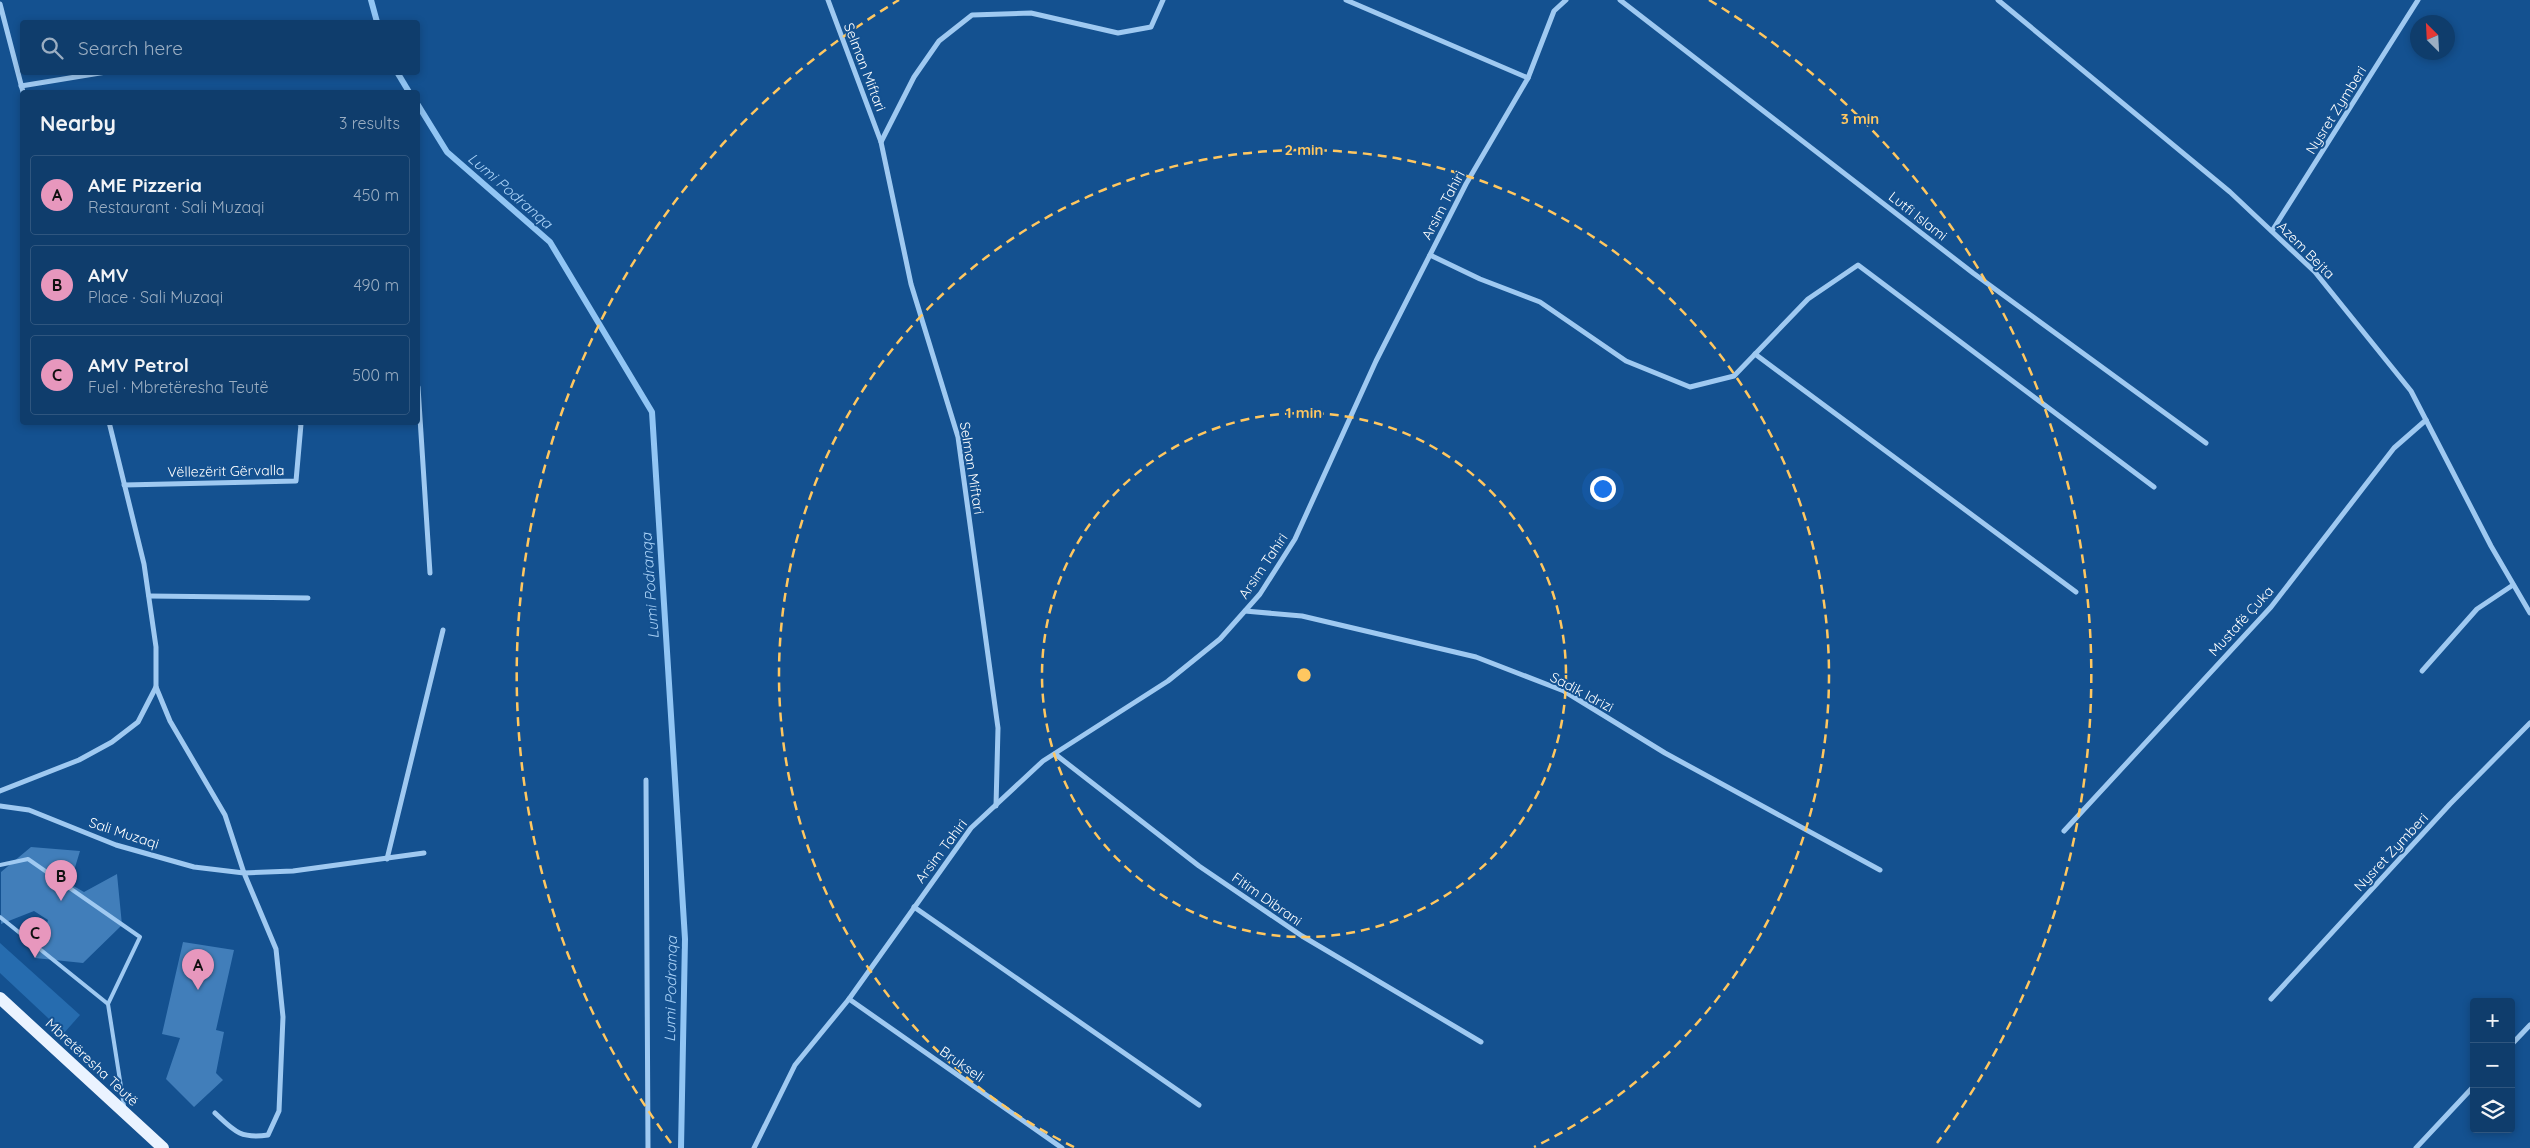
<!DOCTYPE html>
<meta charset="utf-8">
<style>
body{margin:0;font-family:Quicksand,sans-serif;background:#1d4874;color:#f1f3f6}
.controls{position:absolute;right:15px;bottom:15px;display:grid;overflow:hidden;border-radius:5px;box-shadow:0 2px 8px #0003}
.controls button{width:45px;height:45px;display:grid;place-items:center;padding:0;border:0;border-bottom:1px solid #2f567f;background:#0f3d6c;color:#f1f3f6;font:25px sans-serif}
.compass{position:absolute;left:2410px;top:15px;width:45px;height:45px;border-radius:50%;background:#0f3d6c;box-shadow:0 2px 8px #0003;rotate:336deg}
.you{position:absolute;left:1602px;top:488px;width:18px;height:18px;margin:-12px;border:4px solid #fff;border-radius:50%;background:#1a73e8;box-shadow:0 0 0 8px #1a73e833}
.badge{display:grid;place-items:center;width:32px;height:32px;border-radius:50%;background:#e797bd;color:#111;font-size:16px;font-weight:700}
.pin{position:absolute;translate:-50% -41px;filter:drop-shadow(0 1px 2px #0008)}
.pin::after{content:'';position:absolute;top:26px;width:18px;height:15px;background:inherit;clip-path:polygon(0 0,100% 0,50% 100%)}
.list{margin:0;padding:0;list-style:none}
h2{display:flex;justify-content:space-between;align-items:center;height:65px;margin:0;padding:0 20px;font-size:21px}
h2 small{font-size:16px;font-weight:400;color:#9baec2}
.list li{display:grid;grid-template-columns:32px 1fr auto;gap:15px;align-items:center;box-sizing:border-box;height:80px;margin:0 10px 10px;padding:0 10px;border:1px solid #2f567f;border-radius:5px}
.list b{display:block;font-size:19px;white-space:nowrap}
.list p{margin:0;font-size:16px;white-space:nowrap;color:#9baec2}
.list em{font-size:16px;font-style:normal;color:#9baec2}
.icon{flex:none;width:28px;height:28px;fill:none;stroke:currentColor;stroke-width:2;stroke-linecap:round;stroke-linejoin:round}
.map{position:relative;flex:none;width:2530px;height:1148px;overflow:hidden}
.search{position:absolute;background:#0f3d6c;box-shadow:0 2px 8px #0003;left:20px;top:20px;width:400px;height:55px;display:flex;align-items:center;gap:12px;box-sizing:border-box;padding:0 18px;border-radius:5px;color:#9baec2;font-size:19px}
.panel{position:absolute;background:#0f3d6c;box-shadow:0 2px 8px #0003;left:20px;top:90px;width:400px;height:335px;border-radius:5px}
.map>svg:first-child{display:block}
.green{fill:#266caf}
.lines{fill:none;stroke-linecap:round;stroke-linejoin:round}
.stream{stroke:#91c5f4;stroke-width:6}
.building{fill:#417eba}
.service{stroke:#9fc9f1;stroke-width:4}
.minor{stroke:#9fc9f1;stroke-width:5}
.primary{stroke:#eaf3ff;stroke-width:12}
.ring{fill:none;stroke:#ffc760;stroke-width:2.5;stroke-dasharray:9 6}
.labels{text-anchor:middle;stroke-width:4;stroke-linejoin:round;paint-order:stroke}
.street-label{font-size:14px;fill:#fff;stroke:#145190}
.water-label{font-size:15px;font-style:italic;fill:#abd3f8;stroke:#145190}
.centre{fill:#ffc760;stroke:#145190;stroke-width:2.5}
.ring-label{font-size:15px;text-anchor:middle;font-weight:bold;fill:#ffc760;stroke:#145190;stroke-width:4;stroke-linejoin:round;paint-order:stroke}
</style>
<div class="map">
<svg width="2530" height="1148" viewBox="0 0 2530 1148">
<rect width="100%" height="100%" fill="#145190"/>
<path class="green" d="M0 943 80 1015 64 1033 0 973Z"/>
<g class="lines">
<g class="stream">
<path d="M371 0 377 22"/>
<path d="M397 72 409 92"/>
<path d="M418 105 447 152 550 242 652 412 685 939 681 1148"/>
</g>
</g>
<g class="building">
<path d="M31 847 80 851 70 884 84 892 117 874 122 925 83 963 35 958 48 920 34 911 1 924V872Z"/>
<path d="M183 942 234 950 216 1030 224 1032 216 1073 223 1080 194 1107 166 1079 180 1038 162 1034Z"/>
</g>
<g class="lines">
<g class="service">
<path d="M0 865 28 859 140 937 108 1004"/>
<path d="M0 917 108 1004 124 1106"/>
</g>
<g class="minor">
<path d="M828 0 881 142"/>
<path d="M1620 0 1973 273 2206 443"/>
<path d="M1998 0 2230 192 2315 272 2411 391 2491 546 2530 613"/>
<path d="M0 4 23 92"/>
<path d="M1528 78 1554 11 1566 0"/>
<path d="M21 86 106 72"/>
<path d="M2272 231 2418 0"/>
<path d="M1430 255 1480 279 1540 302 1626 361 1690 387 1734 376 1808 299 1858 265 2154 487"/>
<path d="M1755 354 2076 592"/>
<path d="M418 387 430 573"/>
<path d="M124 485 296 481 301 424 297 422"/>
<path d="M149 596 308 598"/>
<path d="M1245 611 1302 616 1476 657 1564 691 1665 753 1880 870"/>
<path d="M2422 671 2477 609 2513 585"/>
<path d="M156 687 170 721 225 815 244 873 293 871 424 853"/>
<path d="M1055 754 1199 866 1302 936 1481 1042"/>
<path d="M646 780 648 1148"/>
<path d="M0 791 79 760 112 742 138 722 156 687V647L144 564 109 422"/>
<path d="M0 806 29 810 116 845 194 867 244 873 276 949 283 1017 279 1111 268 1135C240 1139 234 1131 215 1113"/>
<path d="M996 806 998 728 958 437 911 284 881 142 914 77 939 41 972 15 1031 13 1118 33 1151 27 1163 0"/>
<path d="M2064 831 2271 607 2394 448 2426 420"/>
<path d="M387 859 443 630"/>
<path d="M914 907 1199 1105"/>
<path d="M849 999 1062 1148"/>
<path d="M2271 999 2450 804 2530 723"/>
<path d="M2511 1045 2530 1025"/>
<path d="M754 1148 795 1065 849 999 971 828 1043 761 1168 681 1220 639 1260 594 1295 539 1376 361 1466 184 1528 78 1346 0"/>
<path d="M2416 1148 2474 1086"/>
</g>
<path class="primary" d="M0 998 163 1148"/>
</g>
<g class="ring">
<circle cx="1304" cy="675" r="262"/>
<path d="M1074 1147A525 525 0 1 1 1534 1147"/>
<path d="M671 1143A787 787 0 0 1 899 0M1709 0A787 787 0 0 1 1937 1143"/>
</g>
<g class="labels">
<g class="street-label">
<text transform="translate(865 67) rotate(69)" y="5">Selman Miftari</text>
<text transform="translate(2336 110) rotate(-58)" y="5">Nysret Zymberi</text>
<text transform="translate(1443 205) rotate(-62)" y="5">Arsim Tahiri</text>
<text transform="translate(1918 216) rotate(38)" y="5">Lutfi Islami</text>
<text transform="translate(2306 250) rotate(45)" y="5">Azem Bejta</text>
<text transform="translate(972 468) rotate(81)" y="5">Selman Miftari</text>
<text transform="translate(226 471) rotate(-1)" y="5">Vëllezërit Gërvalla</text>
<text transform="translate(1263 566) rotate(-56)" y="5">Arsim Tahiri</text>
<text transform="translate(2241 621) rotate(-48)" y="5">Mustafë Çuka</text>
<text transform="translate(1582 692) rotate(28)" y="5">Sadik Idrizi</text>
<text transform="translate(124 833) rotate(18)" y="5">Sali Muzaqi</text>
<text transform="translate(941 851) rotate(-53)" y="5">Arsim Tahiri</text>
<text transform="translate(2391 852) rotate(-47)" y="5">Nysret Zymberi</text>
<text transform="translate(1267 899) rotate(35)" y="5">Fitim Dibrani</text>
<text transform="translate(92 1062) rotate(43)" y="5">Mbretëresha Teutë</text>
<text transform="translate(962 1064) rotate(35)" y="5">Brukseli</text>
</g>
<g class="water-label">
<text transform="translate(510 191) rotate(41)" y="5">Lumi Podranqa</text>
<text transform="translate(650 586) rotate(-94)" y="5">Lumi Podranqa</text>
<text transform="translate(671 989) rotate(-89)" y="5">Lumi Podranqa</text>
</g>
</g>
<circle cx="1304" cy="675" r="8" class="centre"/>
<g class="ring-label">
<text x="1860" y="124">3 min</text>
<text x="1304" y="155">2 min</text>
<text x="1304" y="418">1 min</text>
</g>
</svg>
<div class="controls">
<button>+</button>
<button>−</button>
<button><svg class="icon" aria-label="layers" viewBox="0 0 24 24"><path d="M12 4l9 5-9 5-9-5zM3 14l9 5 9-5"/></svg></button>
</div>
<svg class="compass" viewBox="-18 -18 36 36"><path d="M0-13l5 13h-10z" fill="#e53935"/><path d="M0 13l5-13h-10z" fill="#9baec2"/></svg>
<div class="you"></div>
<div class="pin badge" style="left:198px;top:990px">A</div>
<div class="pin badge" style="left:61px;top:901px">B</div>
<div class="pin badge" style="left:35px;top:958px">C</div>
<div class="search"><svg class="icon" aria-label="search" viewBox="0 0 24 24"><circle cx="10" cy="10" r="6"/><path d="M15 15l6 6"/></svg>Search here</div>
<section class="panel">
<h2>Nearby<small>3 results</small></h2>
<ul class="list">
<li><span class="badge">A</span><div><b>AME Pizzeria</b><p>Restaurant · Sali Muzaqi</p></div><em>450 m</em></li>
<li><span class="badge">B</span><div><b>AMV</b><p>Place · Sali Muzaqi</p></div><em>490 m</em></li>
<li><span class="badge">C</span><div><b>AMV Petrol</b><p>Fuel · Mbretëresha Teutë</p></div><em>500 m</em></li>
</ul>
</section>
</div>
